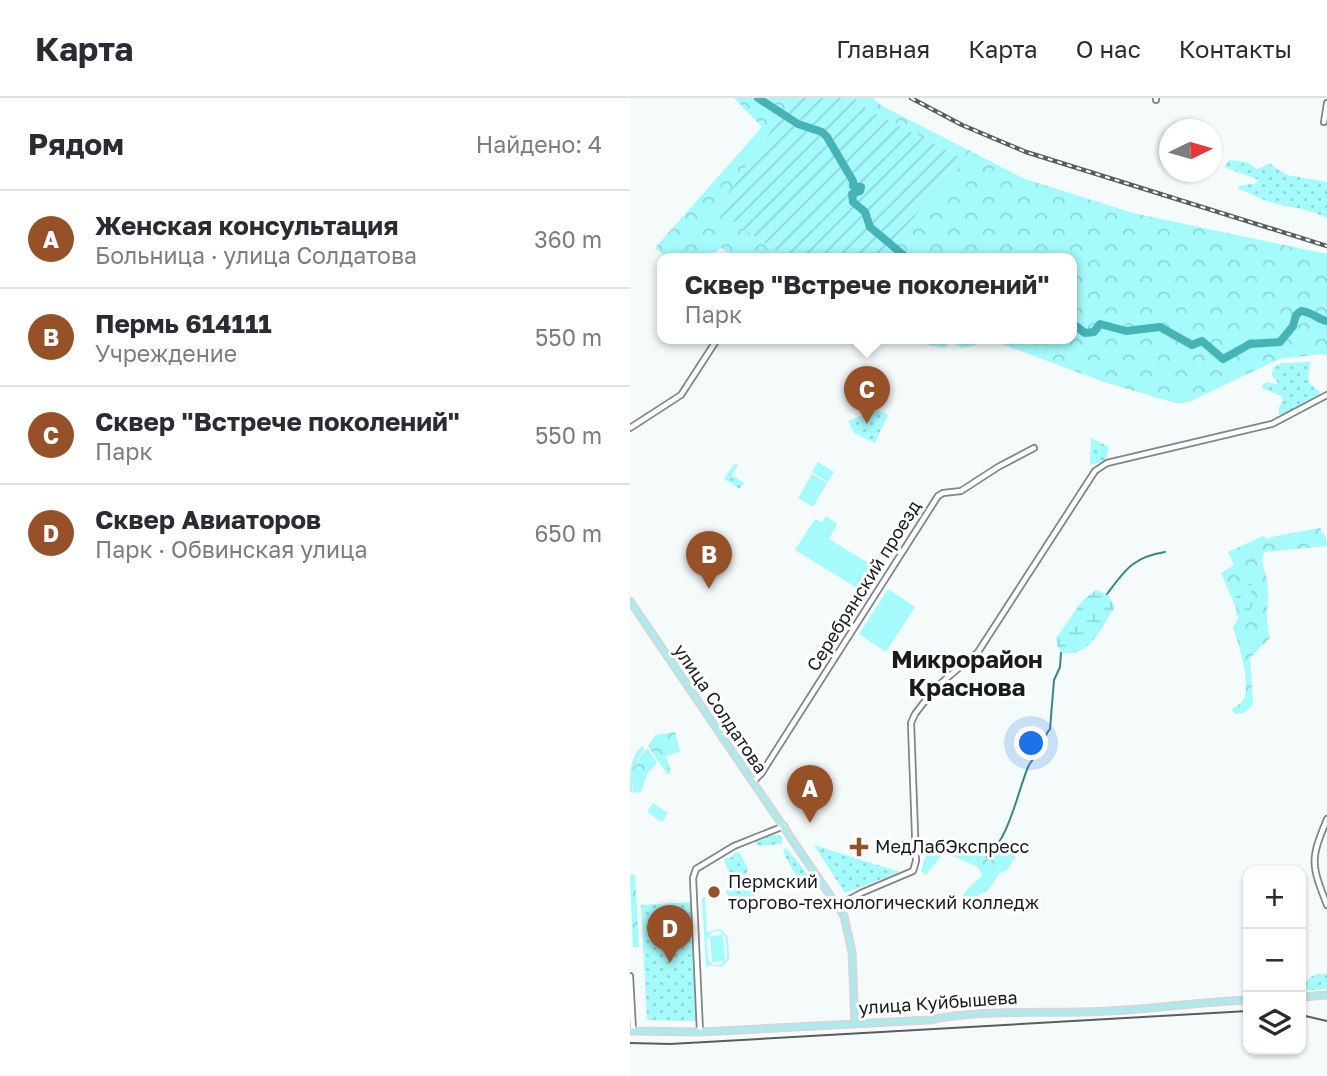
<!DOCTYPE html>
<html lang="ru">
<meta charset="utf-8">
<style>
body{margin:0;font-family:"Golos Text",sans-serif;background:#f2f2f3;color:#2b2b33}
.controls{position:absolute;right:21px;bottom:21px;display:grid;overflow:hidden;border-radius:14px;box-shadow:0 2px 5px #0004}
.controls button{width:63px;height:63px;display:grid;place-items:center;padding:0;border:0;border-bottom:2px solid #e1e1e2;background:#fff;color:#2b2b33;font:35px sans-serif}
.compass{position:absolute;left:529px;top:21px;width:63px;height:63px;border-radius:50%;background:#fff;box-shadow:0 2px 5px #0004;rotate:85deg}
.you{position:absolute;left:402px;top:646px;width:24px;height:24px;margin:-18px;border:5px solid #fff;border-radius:50%;background:#1a73e8;box-shadow:0 0 0 10px #1a73e833}
.badge{display:grid;place-items:center;width:46px;height:46px;border-radius:50%;background:#975129;color:#fff;font-size:23px;font-weight:700}
.pin{position:absolute;translate:-50% -58px;filter:drop-shadow(0 2px 4px #0008)}
.pin::after{content:'';position:absolute;top:37px;width:24px;height:21px;background:inherit;clip-path:polygon(0 0,100% 0,50% 100%)}
.popup{position:absolute;left:27px;top:155px;width:420px;height:91px;box-sizing:border-box;display:grid;place-content:center;border-radius:14px;background:#fff;filter:drop-shadow(0 2px 5px #0005);font-size:23px;white-space:nowrap;color:#7c7c81}
.popup b{font-size:26px;color:#2b2b33}
.popup::after{content:'';position:absolute;left:50%;top:100%;margin-left:-14px;border:14px solid transparent;border-top-color:#fff}
.list{margin:0;padding:0;list-style:none}
h2{display:flex;justify-content:space-between;align-items:center;height:91px;margin:0;padding:0 28px;font-size:30px}
h2 small{font-size:23px;font-weight:400;color:#7c7c81}
.list li{display:grid;grid-template-columns:46px 1fr auto;gap:21px;align-items:center;box-sizing:border-box;height:98px;padding:0 28px;border-top:2px solid #e1e1e2}
.list b{display:block;font-size:26px;white-space:nowrap}
.list p{margin:0;font-size:23px;white-space:nowrap;color:#7c7c81}
.list em{font-size:23px;font-style:normal;color:#7c7c81}
.icon{flex:none;width:38px;height:38px;fill:none;stroke:currentColor;stroke-width:2;stroke-linecap:round;stroke-linejoin:round}
.map{position:relative;flex:none;width:697px;height:978px;overflow:hidden}
header{display:flex;align-items:center;gap:42px;box-sizing:border-box;height:98px;padding:0 35px;background:#fff;border-bottom:2px solid #e1e1e2}
header strong{font-size:33px}
nav{display:flex;gap:38px;margin-inline-start:auto;font-size:24px}
main{display:flex}
aside{flex:1;background:#fff}
.map>svg:first-child{display:block}
.grass{fill:url(#grass-dots)}
.forest{fill:url(#forest-crowns)}
.wetland{fill:url(#wetland-marsh)}
.garden{fill:url(#garden-furrows)}
.pitch{fill:#a5fafc;fill-rule:evenodd}
.lines{fill:none;stroke-linecap:round;stroke-linejoin:round}
.stream{stroke:#398688;stroke-width:2}
.river{stroke:#46b3b6;stroke-width:8}
.minor-casing{stroke:#808585;stroke-width:8}
.major-casing{stroke:#d6d6d6;stroke-width:9}
.minor{stroke:#fff;stroke-width:4.5}
.major{stroke:#abebed;stroke-width:5}
.tram{stroke:#5a5d5d;stroke-width:2}
.rail-casing{stroke:#5a5d5d;stroke-width:4.5}
.rail{stroke:#fff;stroke-width:2;stroke-dasharray:5;stroke-linecap:butt}
.poi-dot{fill:#975129;stroke:#fff;stroke-width:2.5}
.labels{text-anchor:middle;stroke-width:6;stroke-linejoin:round;paint-order:stroke}
.street-label{font-size:18px;fill:#1a1c1c;stroke:#fff}
.poi-label{font-size:18px;fill:#1a1c1c;stroke:#fff;text-anchor:start}
.district-label{font-size:24px;font-weight:bold;fill:#1a1c1c;stroke:#fff}
</style>
<header>
<strong>Карта</strong>
<nav><a>Главная</a><a>Карта</a><a>О нас</a><a>Контакты</a></nav>
</header>
<main>
<aside>
<h2>Рядом<small>Найдено: 4</small></h2>
<ul class="list">
<li><span class="badge">A</span><div><b>Женская консультация</b><p>Больница · улица Солдатова</p></div><em>360 m</em></li>
<li><span class="badge">B</span><div><b>Пермь 614111</b><p>Учреждение</p></div><em>550 m</em></li>
<li><span class="badge">C</span><div><b>Сквер &quot;Встрече поколений&quot;</b><p>Парк</p></div><em>550 m</em></li>
<li><span class="badge">D</span><div><b>Сквер Авиаторов</b><p>Парк · Обвинская улица</p></div><em>650 m</em></li>
</ul>
</aside>
<div class="map">
<svg width="697" height="978" viewBox="0 0 697 978">
<defs>
<pattern id="grass-dots" width="8" height="8" patternUnits="userSpaceOnUse" patternTransform="scale(1.75)"><rect width="8" height="8" fill="#a5fafc"/><path d="M2 2h.1M6 6h.1" fill="none" stroke="#8dd6d7" stroke-width="1.8" stroke-linecap="round"/></pattern>
<pattern id="forest-crowns" width="20" height="18" patternUnits="userSpaceOnUse" patternTransform="scale(1.75)"><rect width="20" height="18" fill="#a5fafc"/><path d="M2 6a3 3 0 1 1 6 0M12 15a3 3 0 1 1 6 0" fill="none" stroke="#8dd6d7"/></pattern>
<pattern id="wetland-marsh" width="20" height="14" patternUnits="userSpaceOnUse" patternTransform="scale(1.75)"><rect width="20" height="14" fill="#a5fafc"/><path d="M1 5h8M5 5V1M11 12h8M15 12V8" fill="none" stroke="#8dd6d7"/></pattern>
<pattern id="garden-furrows" width="10" height="10" patternUnits="userSpaceOnUse" patternTransform="scale(1.75)"><rect width="10" height="10" fill="#a5fafc"/><path d="M-1 1l2-2M0 10L10 0M9 11l2-2" fill="none" stroke="#8dd6d7"/></pattern>
</defs>
<rect width="100%" height="100%" fill="#f5fbfb"/>
<g class="grass">
<path d="M599 62 617 64 627 71 640 66 657 77 697 84V120C676 110 668 111 647 106 633 103 622 96 609 91L608 88 628 85 627 81 594 69Z"/>
<path d="M681 264 678 276 680 286 690 294 689 298 653 318 649 316V310L653 302 651 298 632 290V287L638 284 648 287 647 283 642 278 643 269 652 265Z"/>
<path d="M248 312 258 317 245 345 224 335 218 323Z"/>
<path d="M461 340 479 349 475 363 460 367Z"/>
<path d="M105 365 108 367 102 377 114 385 110 391 94 381Z"/>
<path d="M140 737H149L152 740V746L128 748 125 745 126 742Z"/>
<path d="M184 747 270 774 215 795Z"/>
<path d="M156 750 173 770 185 790 183 793C171 786 158 767 153 752Z"/>
<path d="M109 754 118 771 112 785 113 787 123 786 125 794 124 799 104 808 96 794 101 781 94 761 102 759 105 755Z"/>
<path d="M62 804 68 923 17 922 11 807Z"/>
<path d="M686 876H697V891L671 893V886Z"/>
</g>
<g class="forest">
<path d="M104 0H160L162 3 86 112 157 160H107L91 150 77 160H37L25 150 132 29Z"/>
<path d="M225 0H243L252 8 395 81 503 115 697 156V257L692 256 649 261 559 304 545 305 474 284 361 242H350L344 248 332 250 321 244 314 250 299 247 285 240H442V160H253L292 109 336 62 237 11Z"/>
<path d="M690 430 696 440 697 448 634 454C630 465 635 471 637 482 640 501 634 522 640 540L620 560 623 606 614 615 605 616 601 611C607 608 611 606 614 601 621 587 609 544 603 530L609 519 606 517V510L591 475 604 467 598 454 633 438 640 442 641 439Z"/>
<path d="M45 634 50 654 36 658 41 675 37 676 18 648 25 637Z"/>
<path d="M12 648 14 650 3 674 14 653 18 651 27 665 17 676 11 694 3 695V683L2 694H0C0 676 0 659 12 648Z"/>
<path d="M322 739 338 747 357 751 355 760 359 762 372 746H391L392 749 377 772 370 775 358 792 338 803 333 799 335 794 352 777 348 769 314 754 296 777 291 773 301 743Z"/>
<path d="M0 777H5L9 849H3Z"/>
</g>
<g class="wetland">
<path d="M621 485 623 489 618 501 623 507 615 518C606 514 604 501 607 492Z"/>
<path d="M466 492 477 496 485 509C472 528 461 560 431 555L427 547 426 540 452 503Z"/>
</g>
<path class="garden" d="M160 0H225L237 11 336 62 292 109 253 160H157L86 112 162 3Z"/>
<g class="pitch">
<path d="M188 364 204 374 198 384 182 374Z"/>
<path d="M182 376 197 385 183 409 168 400Z"/>
<path d="M196 418 207 426 199 441 251 473 237 496 165 452 185 421 192 424Z"/>
<path d="M258 491 285 509 256 554 229 536Z"/>
<path d="M23 705 38 715 32 724 17 714Z"/>
<path d="M75 799 77 834 90 831 98 839 99 861 92 869 79 867 76 870 72 800ZM90 833 96 840 97 860 91 867H84L78 862 77 841 82 834Z"/>
<path d="M93 837 95 863 82 864 80 838Z"/>
</g>
<g class="lines">
<g class="stream">
<path d="M477 496C495 472 503 459 535 454"/>
<path d="M357 759C379 740 387 696 398 669 401 662 407 657 411 651 415 644 414 637 420 631L424 582 430 569 431 555"/>
</g>
<g class="river">
<path d="M128 0 168 26 192 34 197 39 223 83V88L231 89 230 93 222 96 223 104 235 114 240 129 277 160"/>
<path d="M442 225 455 235 464 234 470 226 496 233 530 229 562 247 572 243 593 261 620 246 650 244 663 228 666 217 671 213C682 214 687 221 697 223"/>
</g>
<defs>
<g id="minor">
<path d="M526 2V0"/>
<path d="M694 24 697 5"/>
<path d="M0 330 51 297 88 240"/>
<path d="M123 684 131 676 308 398 313 395 331 393 368 369 404 350"/>
<path d="M697 721C680 762 681 766 697 807"/>
<path d="M209 807 231 795 283 773 286 763 281 625 285 616 305 590 348 554 465 373 477 365 642 326 697 297"/>
<path d="M0 878 3 933"/>
<path d="M70 934 63 780 66 771 104 748 154 728"/>
</g>
<g id="major">
<path d="M0 503 214 818 222 854 225 925"/>
<path d="M671 899 697 897"/>
<path d="M0 933 70 934 299 922C350 912 400 915 451 914 507 914 562 904 618 902"/>
</g>
</defs>
<use href="#minor" class="minor-casing"/>
<use href="#major" class="major-casing"/>
<use href="#minor" class="minor"/>
<use href="#major" class="major"/>
<g class="tram">
<path d="M671 917 697 923"/>
<path d="M0 945 40 946 618 913"/>
</g>
<defs>
<path id="rail" d="M281 0 332 27 396 54 697 148"/>
</defs>
<use href="#rail" class="rail-casing"/>
<use href="#rail" class="rail"/>
</g>
<g class="poi-dot">
<path d="M225.5 738.5h7v7h7v7h-7v7h-7v-7h-7v-7h7z"/>
<circle cx="84" cy="794" r="7"/>
</g>
<g class="labels">
<g class="street-label">
<text transform="translate(234 488) rotate(-58)" y="6">Серебрянский проезд</text>
<text transform="translate(90 611) rotate(56)" y="6">улица Солдатова</text>
<text transform="translate(308 905) rotate(-4)" y="6">улица Куйбышева</text>
</g>
<g class="poi-label">
<text x="245" y="755">МедЛабЭкспресс</text>
<text x="98" y="790">Пермский<tspan x="98" dy="21">торгово-технологический колледж</tspan></text>
</g>
<g class="district-label">
<text x="337" y="570">Микрорайон<tspan x="337" dy="28">Краснова</tspan></text>
</g>
</g>
</svg>
<div class="controls">
<button>+</button>
<button>−</button>
<button><svg class="icon" aria-label="layers" viewBox="0 0 24 24"><path d="M12 4l9 5-9 5-9-5zM3 14l9 5 9-5"/></svg></button>
</div>
<svg class="compass" viewBox="-18 -18 36 36"><path d="M0-13l5 13h-10z" fill="#e53935"/><path d="M0 13l5-13h-10z" fill="#7c7c81"/></svg>
<div class="you"></div>
<div class="pin badge" style="left:180px;top:725px">A</div>
<div class="pin badge" style="left:79px;top:491px">B</div>
<div class="pin badge" style="left:237px;top:326px">C</div>
<div class="popup"><b>Сквер &quot;Встрече поколений&quot;</b>Парк</div>
<div class="pin badge" style="left:40px;top:865px">D</div>
</div>
</main>
